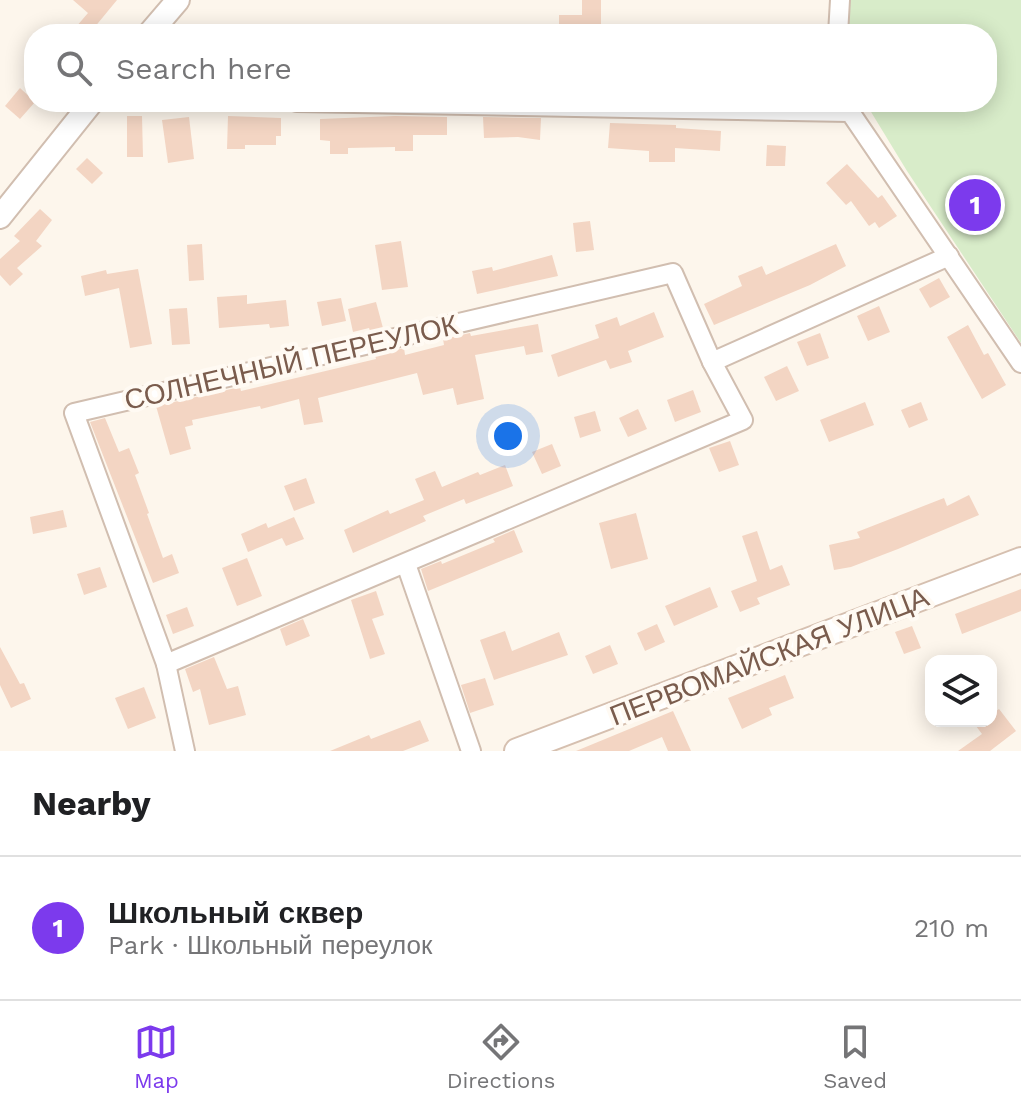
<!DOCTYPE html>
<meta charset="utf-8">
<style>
body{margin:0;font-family:"Work Sans",sans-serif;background:#f6f6f6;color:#202124}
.controls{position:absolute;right:24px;bottom:24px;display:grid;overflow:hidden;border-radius:16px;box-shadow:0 4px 20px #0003}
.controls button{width:72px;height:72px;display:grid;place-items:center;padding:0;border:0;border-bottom:2px solid #e0e0e0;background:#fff;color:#202124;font:40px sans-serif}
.you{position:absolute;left:508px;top:436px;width:28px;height:28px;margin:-20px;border:6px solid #fff;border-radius:50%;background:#1a73e8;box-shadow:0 0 0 12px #1a73e833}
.badge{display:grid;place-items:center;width:52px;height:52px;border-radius:50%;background:#7c3aed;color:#fff;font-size:26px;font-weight:700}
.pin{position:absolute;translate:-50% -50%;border:4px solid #fff;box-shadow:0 2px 8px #0006}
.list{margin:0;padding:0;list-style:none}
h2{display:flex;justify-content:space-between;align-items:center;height:104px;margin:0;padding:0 32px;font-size:34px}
h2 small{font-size:26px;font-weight:400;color:#757577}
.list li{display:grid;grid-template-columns:52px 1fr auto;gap:24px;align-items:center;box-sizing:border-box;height:144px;padding:0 32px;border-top:2px solid #e0e0e0}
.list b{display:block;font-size:30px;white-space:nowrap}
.list p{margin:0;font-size:26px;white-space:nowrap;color:#757577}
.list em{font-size:26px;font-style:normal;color:#757577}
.icon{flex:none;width:44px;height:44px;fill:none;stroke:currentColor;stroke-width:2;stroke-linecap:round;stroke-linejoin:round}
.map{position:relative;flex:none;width:1021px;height:751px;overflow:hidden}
.search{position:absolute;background:#fff;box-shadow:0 4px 20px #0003;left:24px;right:24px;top:24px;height:88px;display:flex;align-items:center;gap:20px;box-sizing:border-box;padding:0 28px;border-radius:32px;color:#757577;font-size:30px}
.sheet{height:248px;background:#fff}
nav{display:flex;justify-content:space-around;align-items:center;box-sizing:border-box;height:112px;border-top:2px solid #e0e0e0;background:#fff;font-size:22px;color:#757577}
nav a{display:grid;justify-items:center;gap:4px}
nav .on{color:#7c3aed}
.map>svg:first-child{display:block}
.green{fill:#d8ecc9}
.building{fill:#f3d5c3}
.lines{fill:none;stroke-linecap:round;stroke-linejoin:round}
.minor-casing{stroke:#d1beb0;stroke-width:22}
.tertiary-casing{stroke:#d1beb0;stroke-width:26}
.secondary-casing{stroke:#d6c0b0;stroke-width:28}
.minor{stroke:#fff;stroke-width:18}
.tertiary{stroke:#fff;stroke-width:22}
.secondary{stroke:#fff;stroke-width:24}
.labels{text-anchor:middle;stroke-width:8;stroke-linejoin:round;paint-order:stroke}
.street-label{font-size:28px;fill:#7a5c4d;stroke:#fffaf3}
</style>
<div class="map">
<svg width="1021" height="751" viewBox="0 0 1021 751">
<rect width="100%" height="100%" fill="#fdf6ec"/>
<path class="green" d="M848 0H1021V343L907 171 865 102H987V34H846Z"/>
<g class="building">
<path d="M73 0H117L89 34H70L88 13Z"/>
<path d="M582 0H601V34H559V15H582Z"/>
<path d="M20 88 35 102 20 119 5 106Z"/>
<path d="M127 116H142L143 157H127Z"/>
<path d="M228 116 281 118V136H276V145H245V149H227Z"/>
<path d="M395 116 447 117V135H413V151H395V147L348 148V154H330V141L320 140V119Z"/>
<path d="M189 117 194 159 168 163 162 120Z"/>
<path d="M483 117 541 118 540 140 518 137 484 138Z"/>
<path d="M610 123 676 125V128L721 131 720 151 675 148V162H649V151L608 148Z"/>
<path d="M767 145 786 146 785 166H766Z"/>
<path d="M87 158 103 173 92 184 76 169Z"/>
<path d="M847 164 878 198 882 195 897 216 879 228 875 222 869 226 851 201 846 205 826 183Z"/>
<path d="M40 209 52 220 36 241 42 246 17 268 23 274 10 286 0 275V259L20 241 14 236Z"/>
<path d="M590 221 594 250 576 252 573 223Z"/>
<path d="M401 241 408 287 382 290 375 245Z"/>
<path d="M202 244 204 280 189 281 187 245Z"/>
<path d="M836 244 846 266 810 285 714 325 704 304 742 286 738 276 762 266 766 275Z"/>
<path d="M552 255 558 276 477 294 472 271 492 267 493 271Z"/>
<path d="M138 269 152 344 130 348 119 288 85 296 81 276 106 270 107 274Z"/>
<path d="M939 278 950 297 930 308 919 289Z"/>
<path d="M247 295V304L286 300 289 326 270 328 269 324 219 328 217 297Z"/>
<path d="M341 298 346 321 322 326 317 302Z"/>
<path d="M376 302 383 328 370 331 369 328 353 332 348 309Z"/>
<path d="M879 306 890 332 868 341 857 316Z"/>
<path d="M187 308 190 344 172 345 169 309Z"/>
<path d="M654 312 664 337 628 351 632 362 610 369 606 360 558 377 551 355 599 338 595 325 617 317 620 326Z"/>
<path d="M538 324 543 352 526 355 524 346 475 355 484 399 457 405 453 388 423 395 417 373 318 398 323 422 304 425 299 399 261 409 260 406 192 420 193 425 185 427 191 449 170 455 156 406 240 387 241 391 376 359 375 355 404 348 405 355 444 345 443 339 470 333 471 336Z"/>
<path d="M968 325 984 355 988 353 1006 385 982 399 947 337Z"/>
<path d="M820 333 829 358 807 366 797 342Z"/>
<path d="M787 366 799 391 776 401 764 377Z"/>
<path d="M693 390 701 412 675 422 667 400Z"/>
<path d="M865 402 874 425 829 442 820 420Z"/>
<path d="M921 402 928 420 909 428 901 410Z"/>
<path d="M638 409 647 429 628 437 619 418Z"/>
<path d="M595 411 601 431 580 438 574 417Z"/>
<path d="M105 418 119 452 129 448 139 473 135 475 149 513 147 514 163 558 172 554 179 573 153 583 90 422Z"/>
<path d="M730 441 739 465 719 472 709 448Z"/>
<path d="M552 444 561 466 542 474 532 452Z"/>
<path d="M505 465 513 486 466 504 464 499 423 516 426 521 353 553 344 530 388 510 390 514 424 500 415 479 435 471 442 487 478 472 480 475Z"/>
<path d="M306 478 315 503 294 511 284 486Z"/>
<path d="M969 495 979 515 898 549 851 567 834 570 829 545 860 538 857 532 944 498 947 506Z"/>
<path d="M63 510 67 527 33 534 30 517Z"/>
<path d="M636 513 648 559 611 569 599 523Z"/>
<path d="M294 517 304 539 286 546 282 538 248 552 241 534 266 523 268 528Z"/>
<path d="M514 530 523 552 428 591 421 569 441 561 442 564 495 542 493 539Z"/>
<path d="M757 531 770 570 782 565 790 585 757 598 760 604 740 612 731 591 757 581 742 536Z"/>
<path d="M247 558 262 596 237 606 222 568Z"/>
<path d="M100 567 107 587 84 595 77 574Z"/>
<path d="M710 587 718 607 674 626 665 606Z"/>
<path d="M1021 589V611L962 634 955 614Z"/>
<path d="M376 591 384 615 372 619 385 654 370 659 351 600Z"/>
<path d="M187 607 194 626 173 634 166 615Z"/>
<path d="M303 619 310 636 286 646 280 629Z"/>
<path d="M657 624 665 642 645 651 637 633Z"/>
<path d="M912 626 921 648 904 654 895 632Z"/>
<path d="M505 631 512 651 559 632 568 655 494 680 480 640Z"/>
<path d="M610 645 618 664 593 674 585 656Z"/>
<path d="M0 647 20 684 24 683 31 699 11 708 0 685Z"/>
<path d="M214 657 227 689 238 686 246 715 209 725 200 689 193 692 185 669Z"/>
<path d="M785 675 794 698 769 708 772 715 742 729 728 698Z"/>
<path d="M485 678 494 705 470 713 461 685Z"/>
<path d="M144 687 156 718 128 729 115 698Z"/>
<path d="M999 709 1016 731 990 751H958L982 734 976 726 983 721H991V715Z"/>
<path d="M673 711 691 751H668L662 737 629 751H576Z"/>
<path d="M420 720 429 741 403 751H330L369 735 371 739Z"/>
</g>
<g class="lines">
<defs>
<g id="minor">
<path d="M838 34 840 0"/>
<path d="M297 102 850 112 1021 363"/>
<path d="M406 564 471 751"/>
<path d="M166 664 743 420 712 362"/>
<path d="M185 751 166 664 74 413 673 273 712 362 949 256"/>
</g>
<g id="tertiary">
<path d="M149 34 178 0"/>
<path d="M0 217 92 102"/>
</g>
<path id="secondary" d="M517 751 1021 560"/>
</defs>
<use href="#minor" class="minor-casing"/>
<use href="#tertiary" class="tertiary-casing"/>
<use href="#secondary" class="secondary-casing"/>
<use href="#minor" class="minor"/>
<use href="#tertiary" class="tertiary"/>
<use href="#secondary" class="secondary"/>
</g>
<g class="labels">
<g class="street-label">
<text transform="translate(291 362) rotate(-13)" y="10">СОЛНЕЧНЫЙ ПЕРЕУЛОК</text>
<text transform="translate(769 656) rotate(-21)" y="10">ПЕРВОМАЙСКАЯ УЛИЦА</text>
</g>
</g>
</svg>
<div class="controls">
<button><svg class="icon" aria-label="layers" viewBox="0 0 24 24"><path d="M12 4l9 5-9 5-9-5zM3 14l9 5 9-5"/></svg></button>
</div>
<div class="you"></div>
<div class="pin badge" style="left:975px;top:205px">1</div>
<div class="search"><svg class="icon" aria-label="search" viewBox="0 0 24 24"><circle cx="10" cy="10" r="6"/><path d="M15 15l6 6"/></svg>Search here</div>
</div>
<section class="sheet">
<h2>Nearby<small></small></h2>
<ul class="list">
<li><span class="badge">1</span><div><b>Школьный сквер</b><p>Park · Школьный переулок</p></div><em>210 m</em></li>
</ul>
</section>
<nav>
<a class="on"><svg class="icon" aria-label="map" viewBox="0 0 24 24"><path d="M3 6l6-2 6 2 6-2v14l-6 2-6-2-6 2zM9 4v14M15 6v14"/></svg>Map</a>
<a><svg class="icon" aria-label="directions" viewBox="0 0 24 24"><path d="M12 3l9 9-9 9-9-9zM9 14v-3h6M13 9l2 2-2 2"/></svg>Directions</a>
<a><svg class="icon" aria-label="saved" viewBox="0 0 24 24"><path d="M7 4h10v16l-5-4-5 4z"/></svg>Saved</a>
</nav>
